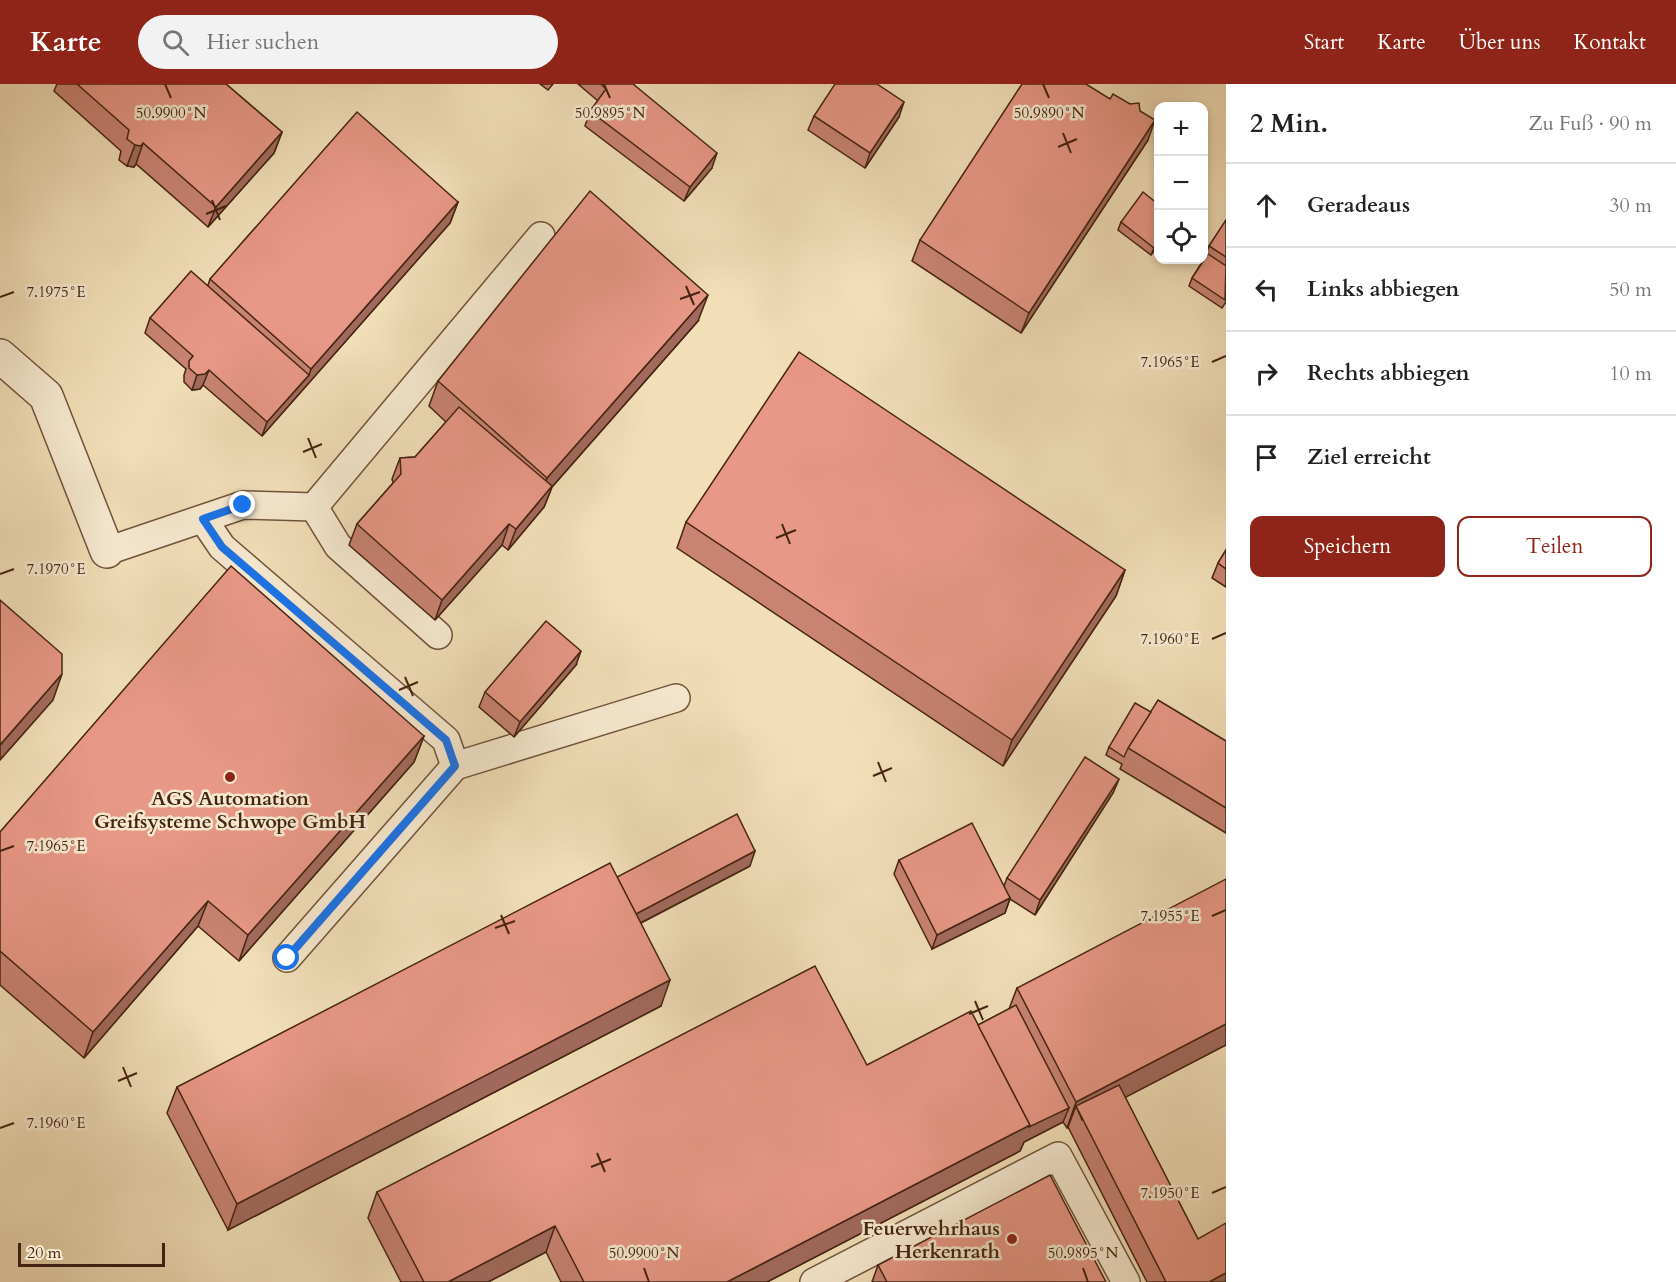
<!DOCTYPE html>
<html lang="de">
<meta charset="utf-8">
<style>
body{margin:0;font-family:Cardo,serif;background:#f2f2f2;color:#222}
.controls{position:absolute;right:18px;top:18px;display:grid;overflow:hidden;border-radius:12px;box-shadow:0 3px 9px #0003}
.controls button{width:54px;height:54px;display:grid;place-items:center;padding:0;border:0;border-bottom:2px solid #e0e0e0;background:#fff;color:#222;font:30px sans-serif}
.scale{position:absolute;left:18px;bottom:15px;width:147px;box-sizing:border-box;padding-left:6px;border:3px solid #452312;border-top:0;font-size:16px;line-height:21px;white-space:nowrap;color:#452312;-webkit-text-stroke:4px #f7ead1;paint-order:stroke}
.stop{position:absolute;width:18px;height:18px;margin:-14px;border:4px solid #1a73e8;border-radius:50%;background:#fff}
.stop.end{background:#1a73e8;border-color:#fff;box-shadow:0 2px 6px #0008}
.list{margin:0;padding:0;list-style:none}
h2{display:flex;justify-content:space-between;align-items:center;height:78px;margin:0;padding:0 24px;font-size:26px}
h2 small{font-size:20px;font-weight:400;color:#767676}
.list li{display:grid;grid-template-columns:39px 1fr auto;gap:18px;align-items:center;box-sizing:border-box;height:84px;padding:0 24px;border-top:2px solid #e0e0e0}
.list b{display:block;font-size:22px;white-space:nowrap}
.list em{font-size:20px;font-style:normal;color:#767676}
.actions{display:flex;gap:12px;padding:18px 24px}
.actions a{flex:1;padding:14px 0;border:2px solid #8f2418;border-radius:12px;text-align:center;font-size:21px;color:#8f2418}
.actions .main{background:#8f2418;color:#fff}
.icon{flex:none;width:33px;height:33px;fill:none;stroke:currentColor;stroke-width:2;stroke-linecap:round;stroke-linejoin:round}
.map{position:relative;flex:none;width:1226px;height:1198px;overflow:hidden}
header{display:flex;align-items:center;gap:36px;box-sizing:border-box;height:84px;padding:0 30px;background:#8f2418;color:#fff}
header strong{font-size:28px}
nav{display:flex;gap:33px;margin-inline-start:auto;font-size:21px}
.search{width:420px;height:54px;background:#f2f2f2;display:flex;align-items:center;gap:15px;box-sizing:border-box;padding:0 21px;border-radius:33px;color:#767676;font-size:22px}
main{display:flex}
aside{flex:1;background:#fff}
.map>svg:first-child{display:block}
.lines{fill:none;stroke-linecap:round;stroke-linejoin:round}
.lane-casing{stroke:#70523c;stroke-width:30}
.street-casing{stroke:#70523c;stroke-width:36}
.lane{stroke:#f7ead1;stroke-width:27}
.street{stroke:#f7ead1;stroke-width:33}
.wall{fill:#c88373;stroke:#452312;stroke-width:1.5}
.shaded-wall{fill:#a26a5e;stroke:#452312;stroke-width:1.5}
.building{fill:#e89886;stroke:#452312;stroke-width:1.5}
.route{stroke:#1a73e8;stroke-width:8}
.ticks{fill:none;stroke:#452312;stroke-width:2}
.poi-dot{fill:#8f2418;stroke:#f7ead1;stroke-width:2}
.labels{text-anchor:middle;stroke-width:5;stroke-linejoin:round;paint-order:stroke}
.poi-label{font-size:20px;font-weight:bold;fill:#452312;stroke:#f7ead1}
.ticks-label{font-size:15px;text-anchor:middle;fill:#452312;stroke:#f7ead1;stroke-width:5;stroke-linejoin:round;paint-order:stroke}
</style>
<header>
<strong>Karte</strong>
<div class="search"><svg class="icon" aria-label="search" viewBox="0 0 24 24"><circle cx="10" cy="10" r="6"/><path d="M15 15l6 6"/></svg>Hier suchen</div>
<nav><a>Start</a><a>Karte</a><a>Über uns</a><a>Kontakt</a></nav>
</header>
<main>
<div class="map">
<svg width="1226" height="1198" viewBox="0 0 1226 1198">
<rect width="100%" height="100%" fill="#f2dfb8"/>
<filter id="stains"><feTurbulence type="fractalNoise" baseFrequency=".00333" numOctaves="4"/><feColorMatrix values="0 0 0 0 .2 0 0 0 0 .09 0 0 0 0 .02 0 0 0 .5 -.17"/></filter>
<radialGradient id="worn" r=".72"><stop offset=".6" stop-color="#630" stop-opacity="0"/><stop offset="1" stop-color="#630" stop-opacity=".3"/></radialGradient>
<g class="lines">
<defs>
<g id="lane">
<path d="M314 423 338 462 438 551"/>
<path d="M203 435 222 463 446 656 455 682 287 874"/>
<path d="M107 467 243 421 314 423 541 152"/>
<path d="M455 682 676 614"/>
<path d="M814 1198 1058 1072 1126 1198"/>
</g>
<path id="street" d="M0 272 46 312 107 467"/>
</defs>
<use href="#lane" class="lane-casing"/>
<use href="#street" class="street-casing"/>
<use href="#lane" class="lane"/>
<use href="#street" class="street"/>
</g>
<g class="wall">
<path d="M57 0H226L282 48 274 69 208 143 136 80 134 83 127 82 119 76 121 67 54 7Z"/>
<path d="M540 0H553L548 6Z"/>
<path d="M578 0H633L712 84 684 117 585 42 590 27 598 17Z"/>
<path d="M1110 15 1140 27 1148 56 1021 249 912 177 920 156Z"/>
<path d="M814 32 899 33 865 84 808 46Z"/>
<path d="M458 118 450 139 262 352 203 301 200 305 192 306 184 298V291L186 285 145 249 150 234 208 201 210 195Z"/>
<path d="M1226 136V218L1222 224 1189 202 1192 194 1204 175 1209 162Z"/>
<path d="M1121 138 1158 162 1151 171 1118 146Z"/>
<path d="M698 237 552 403 544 423 508 466 502 461 435 536 349 461 357 440 393 399 392 395 400 374 415 373 446 338 429 322 438 297Z"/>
<path d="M686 438 1125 486 1116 512 1003 682 677 464Z"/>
<path d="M1226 466V503L1212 494 1218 479Z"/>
<path d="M576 581 514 653 479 623 485 608Z"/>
<path d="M1151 628 1226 657V749L1120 685 1122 680 1106 671 1109 663Z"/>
<path d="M424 652 414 678 239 877 198 842 84 974 0 901V748Z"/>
<path d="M1119 695 1113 709 1035 831 1010 815 1005 829 932 865 894 790 899 776 1004 802 1007 794Z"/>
<path d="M750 782 641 839 661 922 228 1146 167 1029 177 1003 617 793Z"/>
<path d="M1017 904 1226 961 1125 1013 1198 1155 1226 1198H1147L1068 1043 1067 1044 1063 1038 1024 1058 1020 1067 767 1198H561L546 1168 488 1198H401L368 1134 377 1108 867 981 978 941 1009 925Z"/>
<path d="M878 1181 1106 1198H872Z"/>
</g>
<g class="shaded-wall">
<path d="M904 18 899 33 865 84 870 69Z"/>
<path d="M1155 36 1148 56 1021 249 1029 229Z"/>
<path d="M282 48 274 69 208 143 216 123Z"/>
<path d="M143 59 136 80 134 83 127 82 135 61Z"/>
<path d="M717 69 712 84 684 117 690 103Z"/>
<path d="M458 118 450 139 262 352 267 338 309 291 311 285Z"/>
<path d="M1158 158V162L1151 171 1154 164Z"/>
<path d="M708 211 698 237 552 403 544 423 508 466 516 445 538 419 547 394Z"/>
<path d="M209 286 203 301 200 305 192 306 197 291Z"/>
<path d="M509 440 502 461 435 536 442 516Z"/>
<path d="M1125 486 1116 512 1003 682 1012 656Z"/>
<path d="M581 567 576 581 514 653 520 638Z"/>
<path d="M62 590 53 616 0 676V661Z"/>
<path d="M424 652 414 678 239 877 248 851Z"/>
<path d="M1119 695 1113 709 1035 831 1040 816Z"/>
<path d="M755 767 750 782 623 848 628 834Z"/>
<path d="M1010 814 1005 829 932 865 937 851Z"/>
<path d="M208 817 198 842 84 974 93 948Z"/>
<path d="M670 896 661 922 228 1146 237 1120Z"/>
<path d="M1226 940V961L1082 1036 1076 1022 1068 1043 1067 1044 1076 1018Z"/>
<path d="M1069 1024 1063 1038 1024 1058 1020 1067 767 1198H727L1030 1041Z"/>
<path d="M555 1142 546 1168 488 1198H448Z"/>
<path d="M1226 1189V1198H1209Z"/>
</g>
<g class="building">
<path d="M77 0H226L282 48 216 123 143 59 141 62 135 61 127 55 129 46Z"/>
<path d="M601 0H633L717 69 690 103 590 27 606 5Z"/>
<path d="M835 0H877L904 18 870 69 814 32Z"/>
<path d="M1022 0H1086L1110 15 1113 10 1130 20 1139 19 1140 27 1155 36 1029 229 920 156Z"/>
<path d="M357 28 458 118 311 285 210 195Z"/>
<path d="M590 107 708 211 547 394 438 297Z"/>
<path d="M1143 108 1158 120V158L1154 164 1121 138Z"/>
<path d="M1226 136V173L1209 162Z"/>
<path d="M1208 170 1226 182 1225 216 1192 194Z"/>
<path d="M191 187 309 291 267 338 209 286 205 290 197 291 189 284V277L193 272 150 234Z"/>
<path d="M799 268 1125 486 1012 656 686 438Z"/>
<path d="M459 323 552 402 516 445 509 440 442 516 357 440 401 390 400 374 415 373Z"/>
<path d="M1226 466V485L1218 479Z"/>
<path d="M231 482 424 652 248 851 208 817 93 948 0 867V748Z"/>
<path d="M0 516 62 570V590L0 661Z"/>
<path d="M546 537 581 567 520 638 485 608Z"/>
<path d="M1158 616 1226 657V724L1128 664Z"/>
<path d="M1135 619 1151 628 1128 664 1124 673 1109 663Z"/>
<path d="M1085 673 1119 695 1040 816 1007 794Z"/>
<path d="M737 730 755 767 636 830 617 793Z"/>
<path d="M972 739 1010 814 937 851 899 776Z"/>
<path d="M610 779 670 896 237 1120 177 1003Z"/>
<path d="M1226 795V940L1076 1018 1017 904Z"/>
<path d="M815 882 867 981 971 927 1030 1041 727 1198H584L555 1142 448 1198H424L377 1108Z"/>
<path d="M1016 921 1069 1024 1029 1043 1030 1041 978 941Z"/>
<path d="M1119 1001 1198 1155 1226 1139V1189L1209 1198H1166L1076 1022Z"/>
<path d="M1050 1091 1106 1198H887L878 1181Z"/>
</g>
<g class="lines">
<path class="route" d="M243 421 203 435 222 463 446 656 455 682 287 874"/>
</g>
<path class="ticks" d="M165 0 171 14M604 0 610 14M1043 0 1049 14M1063 49 1071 69M1058 63 1077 55M212 116 220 136M206 130 226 122M686 202 694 221M0 213 14 208M680 215 700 208M1212 278 1226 272M308 354 316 374M303 368 322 360M782 440 790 460M776 454 796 446M0 490 14 485M1212 555 1226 549M405 593 413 612M399 606 418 598M878 678 886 698M873 692 892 684M0 767 14 762M501 831 509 850M1212 832 1226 826M495 844 515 837M975 917 983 936M969 930 988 922M123 983 131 1003M118 997 137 989M0 1044 14 1039M597 1069 605 1088M591 1083 611 1075M1212 1109 1226 1103M644 1184 649 1198M1083 1184 1088 1198"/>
<g class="poi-dot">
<circle cx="230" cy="693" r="6"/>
<circle cx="1012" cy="1155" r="6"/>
</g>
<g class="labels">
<g class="poi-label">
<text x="230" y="721">AGS Automation<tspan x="230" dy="23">Greifsysteme Schwope GmbH</tspan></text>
<text x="1000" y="1151" text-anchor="end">Feuerwehrhaus<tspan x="1000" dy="23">Herkenrath</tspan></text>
</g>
</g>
<g class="ticks-label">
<text x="171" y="34">50.9900°N</text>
<text x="610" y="34">50.9895°N</text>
<text x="1049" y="34">50.9890°N</text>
<text x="56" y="213">7.1975°E</text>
<text x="1170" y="283">7.1965°E</text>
<text x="56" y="490">7.1970°E</text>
<text x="1170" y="560">7.1960°E</text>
<text x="56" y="767">7.1965°E</text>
<text x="1170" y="837">7.1955°E</text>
<text x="56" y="1044">7.1960°E</text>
<text x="1170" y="1114">7.1950°E</text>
<text x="644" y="1174">50.9900°N</text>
<text x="1083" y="1174">50.9895°N</text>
</g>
<rect width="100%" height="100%" filter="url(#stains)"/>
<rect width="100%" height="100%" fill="url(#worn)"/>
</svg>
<div class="controls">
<button>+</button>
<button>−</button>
<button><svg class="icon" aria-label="locate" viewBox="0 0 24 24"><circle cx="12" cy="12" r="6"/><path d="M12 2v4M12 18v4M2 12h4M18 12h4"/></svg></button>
</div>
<div class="scale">20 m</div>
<div class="stop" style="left:287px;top:874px"></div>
<div class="stop end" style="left:243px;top:421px"></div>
</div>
<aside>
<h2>2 Min.<small>Zu Fuß · 90 m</small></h2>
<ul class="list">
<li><svg class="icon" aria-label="ahead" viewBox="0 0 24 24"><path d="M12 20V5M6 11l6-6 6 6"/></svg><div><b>Geradeaus</b></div><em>30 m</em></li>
<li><svg class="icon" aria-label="left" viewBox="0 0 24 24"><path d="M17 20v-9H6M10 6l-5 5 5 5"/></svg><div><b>Links abbiegen</b></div><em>50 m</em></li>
<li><svg class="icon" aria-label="right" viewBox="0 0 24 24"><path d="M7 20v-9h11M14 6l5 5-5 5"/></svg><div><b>Rechts abbiegen</b></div><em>10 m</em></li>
<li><svg class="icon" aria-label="arrive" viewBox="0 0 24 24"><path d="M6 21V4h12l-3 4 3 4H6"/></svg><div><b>Ziel erreicht</b></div></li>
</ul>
<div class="actions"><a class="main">Speichern</a><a>Teilen</a></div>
</aside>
</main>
